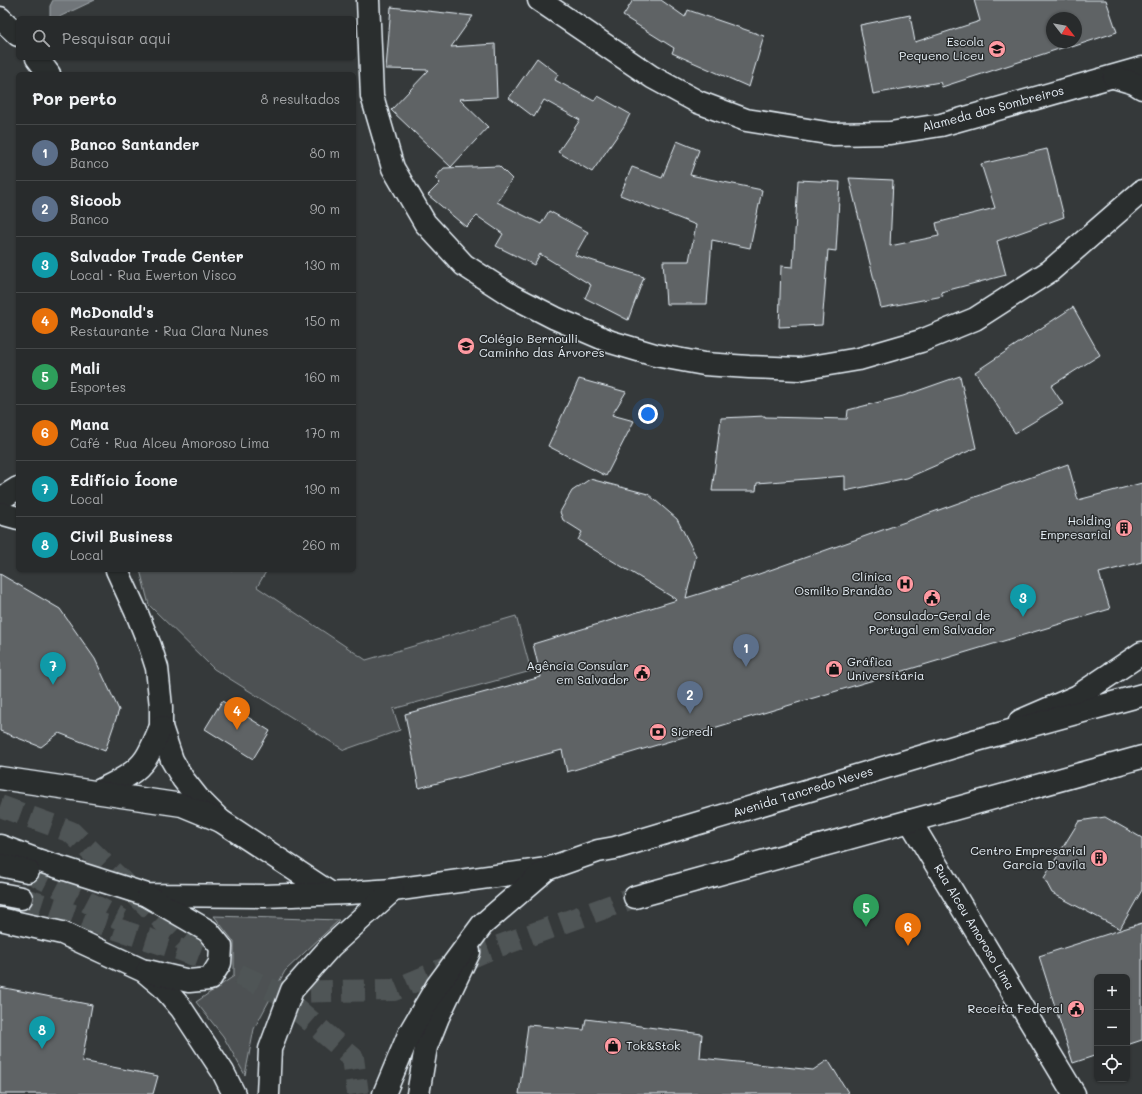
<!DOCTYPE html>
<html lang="pt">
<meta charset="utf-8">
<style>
body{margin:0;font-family:Mali,sans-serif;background:#303334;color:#f1f3f6}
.controls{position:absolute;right:12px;bottom:12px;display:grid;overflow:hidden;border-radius:6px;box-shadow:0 1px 3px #0004}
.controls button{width:36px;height:36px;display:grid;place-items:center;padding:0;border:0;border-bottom:1px solid #444748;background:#282b2c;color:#f1f3f6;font:20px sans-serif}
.compass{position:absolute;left:1046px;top:12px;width:36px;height:36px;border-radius:50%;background:#282b2c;box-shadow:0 1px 3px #0004;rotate:121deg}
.you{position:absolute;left:648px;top:414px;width:14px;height:14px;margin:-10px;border:3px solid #fff;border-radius:50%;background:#1a73e8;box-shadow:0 0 0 6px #1a73e833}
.badge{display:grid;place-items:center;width:26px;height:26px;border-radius:50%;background:#ff9aa2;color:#fff;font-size:13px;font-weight:700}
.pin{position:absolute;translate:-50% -33px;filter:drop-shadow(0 1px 2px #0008)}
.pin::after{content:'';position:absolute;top:21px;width:14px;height:12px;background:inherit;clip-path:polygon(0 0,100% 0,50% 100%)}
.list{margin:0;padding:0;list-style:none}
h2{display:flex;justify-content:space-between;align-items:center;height:52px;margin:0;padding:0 16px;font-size:17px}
h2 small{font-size:13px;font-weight:400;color:#a5a7a9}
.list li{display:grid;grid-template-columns:26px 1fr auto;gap:12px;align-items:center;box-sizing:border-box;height:56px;padding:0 16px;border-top:1px solid #444748}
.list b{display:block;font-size:15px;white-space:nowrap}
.list p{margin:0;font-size:13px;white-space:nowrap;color:#a5a7a9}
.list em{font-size:13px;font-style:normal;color:#a5a7a9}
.icon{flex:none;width:22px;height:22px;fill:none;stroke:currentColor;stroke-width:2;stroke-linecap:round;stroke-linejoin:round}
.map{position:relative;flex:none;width:1142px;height:1094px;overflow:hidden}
.search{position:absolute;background:#282b2c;box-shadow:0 1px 3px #0004;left:16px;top:16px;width:340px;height:44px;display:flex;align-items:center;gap:10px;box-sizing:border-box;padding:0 14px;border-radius:6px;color:#a5a7a9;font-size:15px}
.panel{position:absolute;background:#282b2c;box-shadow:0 1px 3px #0004;left:16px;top:72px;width:340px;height:500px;border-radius:6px}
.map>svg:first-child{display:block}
.green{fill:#4d5152;stroke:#9aa1a5}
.water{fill:#707579;stroke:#a0a7ac}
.building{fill:#5f6365;stroke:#e8f1f8;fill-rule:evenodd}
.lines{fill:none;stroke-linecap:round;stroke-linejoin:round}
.minor-tunnel{stroke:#505556;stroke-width:22;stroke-dasharray:22 11;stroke-linecap:butt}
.major-tunnel{stroke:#505556;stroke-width:22;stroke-dasharray:22 11;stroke-linecap:butt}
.minor-casing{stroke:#e8f1f8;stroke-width:25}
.major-casing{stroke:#e8f1f8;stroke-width:25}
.minor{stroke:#2a2d2e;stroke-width:22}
.major{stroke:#2a2d2e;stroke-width:22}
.labels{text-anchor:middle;stroke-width:3;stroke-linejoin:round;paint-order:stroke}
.poi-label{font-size:12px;fill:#e8f1f8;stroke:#2a2d2e;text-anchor:end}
.street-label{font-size:12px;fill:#e8f1f8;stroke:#2a2d2e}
</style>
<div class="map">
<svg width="1142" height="1094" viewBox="0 0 1142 1094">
<rect width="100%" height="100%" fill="#35393a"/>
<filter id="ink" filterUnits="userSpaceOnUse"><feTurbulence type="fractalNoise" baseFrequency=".025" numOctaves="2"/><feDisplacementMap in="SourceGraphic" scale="8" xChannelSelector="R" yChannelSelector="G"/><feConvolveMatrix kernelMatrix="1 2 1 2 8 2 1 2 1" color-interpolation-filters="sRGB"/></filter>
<g filter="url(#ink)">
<g class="green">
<path d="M140 570H267L257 587 366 660 516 616 531 671 393 709 400 730 344 750 214 669 149 605Z"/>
<path d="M214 916 339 920 285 971 254 1029 245 1075 223 1036 196 1002 234 976V942Z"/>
</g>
<path class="water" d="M53 0H95L57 18H50V6Z"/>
<g class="building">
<path d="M633 0H661L685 17 688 10 764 36 749 87 672 53 674 48 623 16Z"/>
<path d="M974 0H1106L1117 32 1072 47 1071 45 942 87 940 82 873 94 860 25 910 15 915 42 980 21ZM1052 18H1076V42H1052Z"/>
<path d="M391 7 473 16 451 47 495 44 497 97 459 99 488 127 451 167 391 110 429 70 386 69Z"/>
<path d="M537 58 558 74 555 80 594 101 598 96 630 114 624 126 592 172 558 152 580 120 544 100 534 117 509 98Z"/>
<path d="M677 141 699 150 690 175 762 190 750 248 712 240 707 304H666L663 261H689L696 225 620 195 632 167 662 178Z"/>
<path d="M1047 149 1064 217 997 241 1006 275 941 292 943 296 881 308 849 178 893 180 890 246 939 236 936 223 995 208 981 164Z"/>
<path d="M499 166 512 179 497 202 541 224 549 211 588 232 575 255 644 277 628 320 585 298 591 285 540 254 534 265 496 246 503 234 477 216 466 227 428 195 440 183 435 178 444 168Z"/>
<path d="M798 180 840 182 836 251 828 250 822 325 779 327 781 266 793 267Z"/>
<path d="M1073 307 1100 355 1051 386 1063 404 1015 433 975 372Z"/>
<path d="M960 376 976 448 907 478 845 491V476L757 483 756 491H712L721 418 765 416V417L847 419 848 410 903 396Z"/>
<path d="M579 379 626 392 612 415 634 421 606 476 548 446Z"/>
<path d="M1068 464 1078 500 1142 483V562L1099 573 1110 609 567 772 562 750 419 788 405 714 541 677 533 644 677 600 578 540 582 532 563 520 560 512 572 491 590 479 648 494 677 519 696 556 686 598 728 585Z"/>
<path d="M0 574 60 609 95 659 119 710 105 751 59 733 41 747 0 731Z"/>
<path d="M222 701 270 731 253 759 205 729Z"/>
<path d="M1105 817 1142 838V890L1120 929 1052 893 1044 878 1079 821Z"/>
<path d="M1142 923V1040L1127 1045V977H1097V1055L1073 1063 1039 956Z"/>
<path d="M0 987 92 1005 82 1061 158 1076 153 1094H0Z"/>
<path d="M586 1019 702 1034 700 1058 813 1070 828 1060 849 1094H519L528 1025 584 1030Z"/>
</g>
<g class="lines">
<path class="minor-tunnel" d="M277 992 394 990 488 950 635 897"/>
<g class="major-tunnel">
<path d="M0 806 71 832 196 953"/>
<path d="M28 871 122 920"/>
<path d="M21 898 178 949 202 958 277 992 353 1058 358 1094"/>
</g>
<defs>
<g id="minor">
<path d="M368 0 372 96 393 168 425 223 464 265 512 296 555 318 611 342 655 355 704 364 749 367 799 369 859 359 921 341 975 319 1050 271 1142 191"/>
<path d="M539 0 652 77 698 102 746 120 833 134 890 133 941 125 1142 68"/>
<path d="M0 18 18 35"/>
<path d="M37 58 49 74"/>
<path d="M1114 77 1134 83 1142 88"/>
<path d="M0 499 18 488"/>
<path d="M0 513 18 518"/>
<path d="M117 570 138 616 150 646 157 668 161 707V727L172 760 183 779 198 798 221 821"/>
<path d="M1020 721 1078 696 1142 653"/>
<path d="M97 792C114 783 135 775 146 758 152 749 156 737 161 727"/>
<path d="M910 821 1074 1094"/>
<path d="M635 897 1142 757"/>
<path d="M418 1094 426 1047 438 1017 469 952"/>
</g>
<g id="major">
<path d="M0 778 182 805 221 821 330 893"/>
<path d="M0 846 40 861 147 895 264 896 348 893 393 890 547 869"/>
<path d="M0 865 28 871"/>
<path d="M0 894 21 898"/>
<path d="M0 919 62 933 144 971 163 987 181 1008 223 1072 234 1094"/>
<path d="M147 971 189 981 210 979 220 963 221 947 208 931 148 896"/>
<path d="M268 1094 270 1049 292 990 331 946 393 890"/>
<path d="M384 1094 410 1032 437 986 482 925 547 869 598 851 615 848 977 740 1142 695"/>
</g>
</defs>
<use href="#minor" class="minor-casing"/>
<use href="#major" class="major-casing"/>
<use href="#minor" class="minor"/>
<use href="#major" class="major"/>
</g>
</g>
<defs>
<symbol id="school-disc" viewBox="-11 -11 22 22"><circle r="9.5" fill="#ff9aa2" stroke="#2a2d2e"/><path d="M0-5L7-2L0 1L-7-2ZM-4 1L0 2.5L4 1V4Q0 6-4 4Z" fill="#111"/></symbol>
<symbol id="building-disc" viewBox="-11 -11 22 22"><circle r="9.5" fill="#ff9aa2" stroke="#2a2d2e"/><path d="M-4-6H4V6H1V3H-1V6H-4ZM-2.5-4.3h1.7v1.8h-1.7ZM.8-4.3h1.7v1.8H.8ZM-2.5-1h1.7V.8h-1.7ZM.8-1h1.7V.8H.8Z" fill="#111"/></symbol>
<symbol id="hospital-disc" viewBox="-11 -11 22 22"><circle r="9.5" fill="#ff9aa2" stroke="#2a2d2e"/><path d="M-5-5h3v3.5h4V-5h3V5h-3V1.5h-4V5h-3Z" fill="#111"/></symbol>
<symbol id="civic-disc" viewBox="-11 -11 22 22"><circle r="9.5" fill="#ff9aa2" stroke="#2a2d2e"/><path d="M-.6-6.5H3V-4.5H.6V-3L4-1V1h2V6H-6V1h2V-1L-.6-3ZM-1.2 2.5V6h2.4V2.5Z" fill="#111"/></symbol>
<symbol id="shop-disc" viewBox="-11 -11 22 22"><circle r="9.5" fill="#ff9aa2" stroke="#2a2d2e"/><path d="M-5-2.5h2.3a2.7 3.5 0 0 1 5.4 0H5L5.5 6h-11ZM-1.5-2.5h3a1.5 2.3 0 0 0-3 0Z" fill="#111"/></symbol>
<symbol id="bank-disc" viewBox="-11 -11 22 22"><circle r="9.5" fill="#ff9aa2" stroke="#2a2d2e"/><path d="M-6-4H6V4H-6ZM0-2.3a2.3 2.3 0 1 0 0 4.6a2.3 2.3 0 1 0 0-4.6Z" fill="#111"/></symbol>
</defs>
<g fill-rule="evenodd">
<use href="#school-disc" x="987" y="39" width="20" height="20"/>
<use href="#school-disc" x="456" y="336" width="20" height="20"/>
<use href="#building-disc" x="1114" y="518" width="20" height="20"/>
<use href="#hospital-disc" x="895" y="574" width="20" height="20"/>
<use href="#civic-disc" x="922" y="588" width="20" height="20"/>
<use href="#shop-disc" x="824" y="659" width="20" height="20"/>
<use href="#civic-disc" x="632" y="663" width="20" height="20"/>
<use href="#bank-disc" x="648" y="722" width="20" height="20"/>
<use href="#building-disc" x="1089" y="848" width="20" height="20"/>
<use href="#civic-disc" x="1066" y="999" width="20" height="20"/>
<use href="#shop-disc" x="603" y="1036" width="20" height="20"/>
</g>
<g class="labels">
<g class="poi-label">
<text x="984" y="46">Escola<tspan x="984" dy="14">Pequeno Liceu</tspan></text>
<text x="479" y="343" text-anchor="start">Colégio Bernoulli<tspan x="479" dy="14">Caminho das Árvores</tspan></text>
<text x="1111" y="525">Holding<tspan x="1111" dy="14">Empresarial</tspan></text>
<text x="892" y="581">Clínica<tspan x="892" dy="14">Osmilto Brandão</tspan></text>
<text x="932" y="620" text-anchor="middle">Consulado-Geral de<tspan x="932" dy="14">Portugal em Salvador</tspan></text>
<text x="847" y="666" text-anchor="start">Gráfica<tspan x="847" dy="14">Universitária</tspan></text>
<text x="629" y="670">Agência Consular<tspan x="629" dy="14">em Salvador</tspan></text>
<text x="671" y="736" text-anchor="start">Sicredi</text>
<text x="1086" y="855">Centro Empresarial<tspan x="1086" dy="14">Garcia D'avila</tspan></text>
<text x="1063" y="1013">Receita Federal</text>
<text x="626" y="1050" text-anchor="start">Tok&amp;Stok</text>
</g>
<g class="street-label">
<text transform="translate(993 109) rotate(-15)" y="4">Alameda dos Sombreiros</text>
<text transform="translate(803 792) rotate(-17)" y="4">Avenida Tancredo Neves</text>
<text transform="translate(974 927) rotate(59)" y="4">Rua Alceu Amoroso Lima</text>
</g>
</g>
</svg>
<div class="controls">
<button>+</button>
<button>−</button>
<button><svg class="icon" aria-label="locate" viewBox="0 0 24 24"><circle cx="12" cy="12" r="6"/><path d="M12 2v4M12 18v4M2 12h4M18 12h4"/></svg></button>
</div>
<svg class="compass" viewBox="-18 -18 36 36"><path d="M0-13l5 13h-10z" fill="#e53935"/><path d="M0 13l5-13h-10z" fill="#a5a7a9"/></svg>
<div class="you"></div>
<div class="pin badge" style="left:746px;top:667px;background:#5c6f8a">1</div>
<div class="pin badge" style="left:690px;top:714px;background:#5c6f8a">2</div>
<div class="pin badge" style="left:1023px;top:617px;background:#0f9aa8">3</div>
<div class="pin badge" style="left:237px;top:730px;background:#e8710a">4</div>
<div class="pin badge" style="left:866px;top:927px;background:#2e9e5b">5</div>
<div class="pin badge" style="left:908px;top:946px;background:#e8710a">6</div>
<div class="pin badge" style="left:53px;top:685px;background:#0f9aa8">7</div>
<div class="pin badge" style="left:42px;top:1049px;background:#0f9aa8">8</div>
<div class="search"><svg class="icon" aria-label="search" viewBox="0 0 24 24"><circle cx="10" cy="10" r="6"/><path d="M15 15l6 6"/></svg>Pesquisar aqui</div>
<section class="panel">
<h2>Por perto<small>8 resultados</small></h2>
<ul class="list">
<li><span class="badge" style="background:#5c6f8a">1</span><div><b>Banco Santander</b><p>Banco</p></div><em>80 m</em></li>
<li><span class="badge" style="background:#5c6f8a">2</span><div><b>Sicoob</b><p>Banco</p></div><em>90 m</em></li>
<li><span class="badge" style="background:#0f9aa8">3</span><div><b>Salvador Trade Center</b><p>Local · Rua Ewerton Visco</p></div><em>130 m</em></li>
<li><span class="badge" style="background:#e8710a">4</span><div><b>McDonald's</b><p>Restaurante · Rua Clara Nunes</p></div><em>150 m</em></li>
<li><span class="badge" style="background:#2e9e5b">5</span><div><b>Mali</b><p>Esportes</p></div><em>160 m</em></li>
<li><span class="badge" style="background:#e8710a">6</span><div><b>Mana</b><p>Café · Rua Alceu Amoroso Lima</p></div><em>170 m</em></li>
<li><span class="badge" style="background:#0f9aa8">7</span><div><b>Edifício Ícone</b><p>Local</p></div><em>190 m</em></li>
<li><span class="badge" style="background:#0f9aa8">8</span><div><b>Civil Business</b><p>Local</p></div><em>260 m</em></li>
</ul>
</section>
</div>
